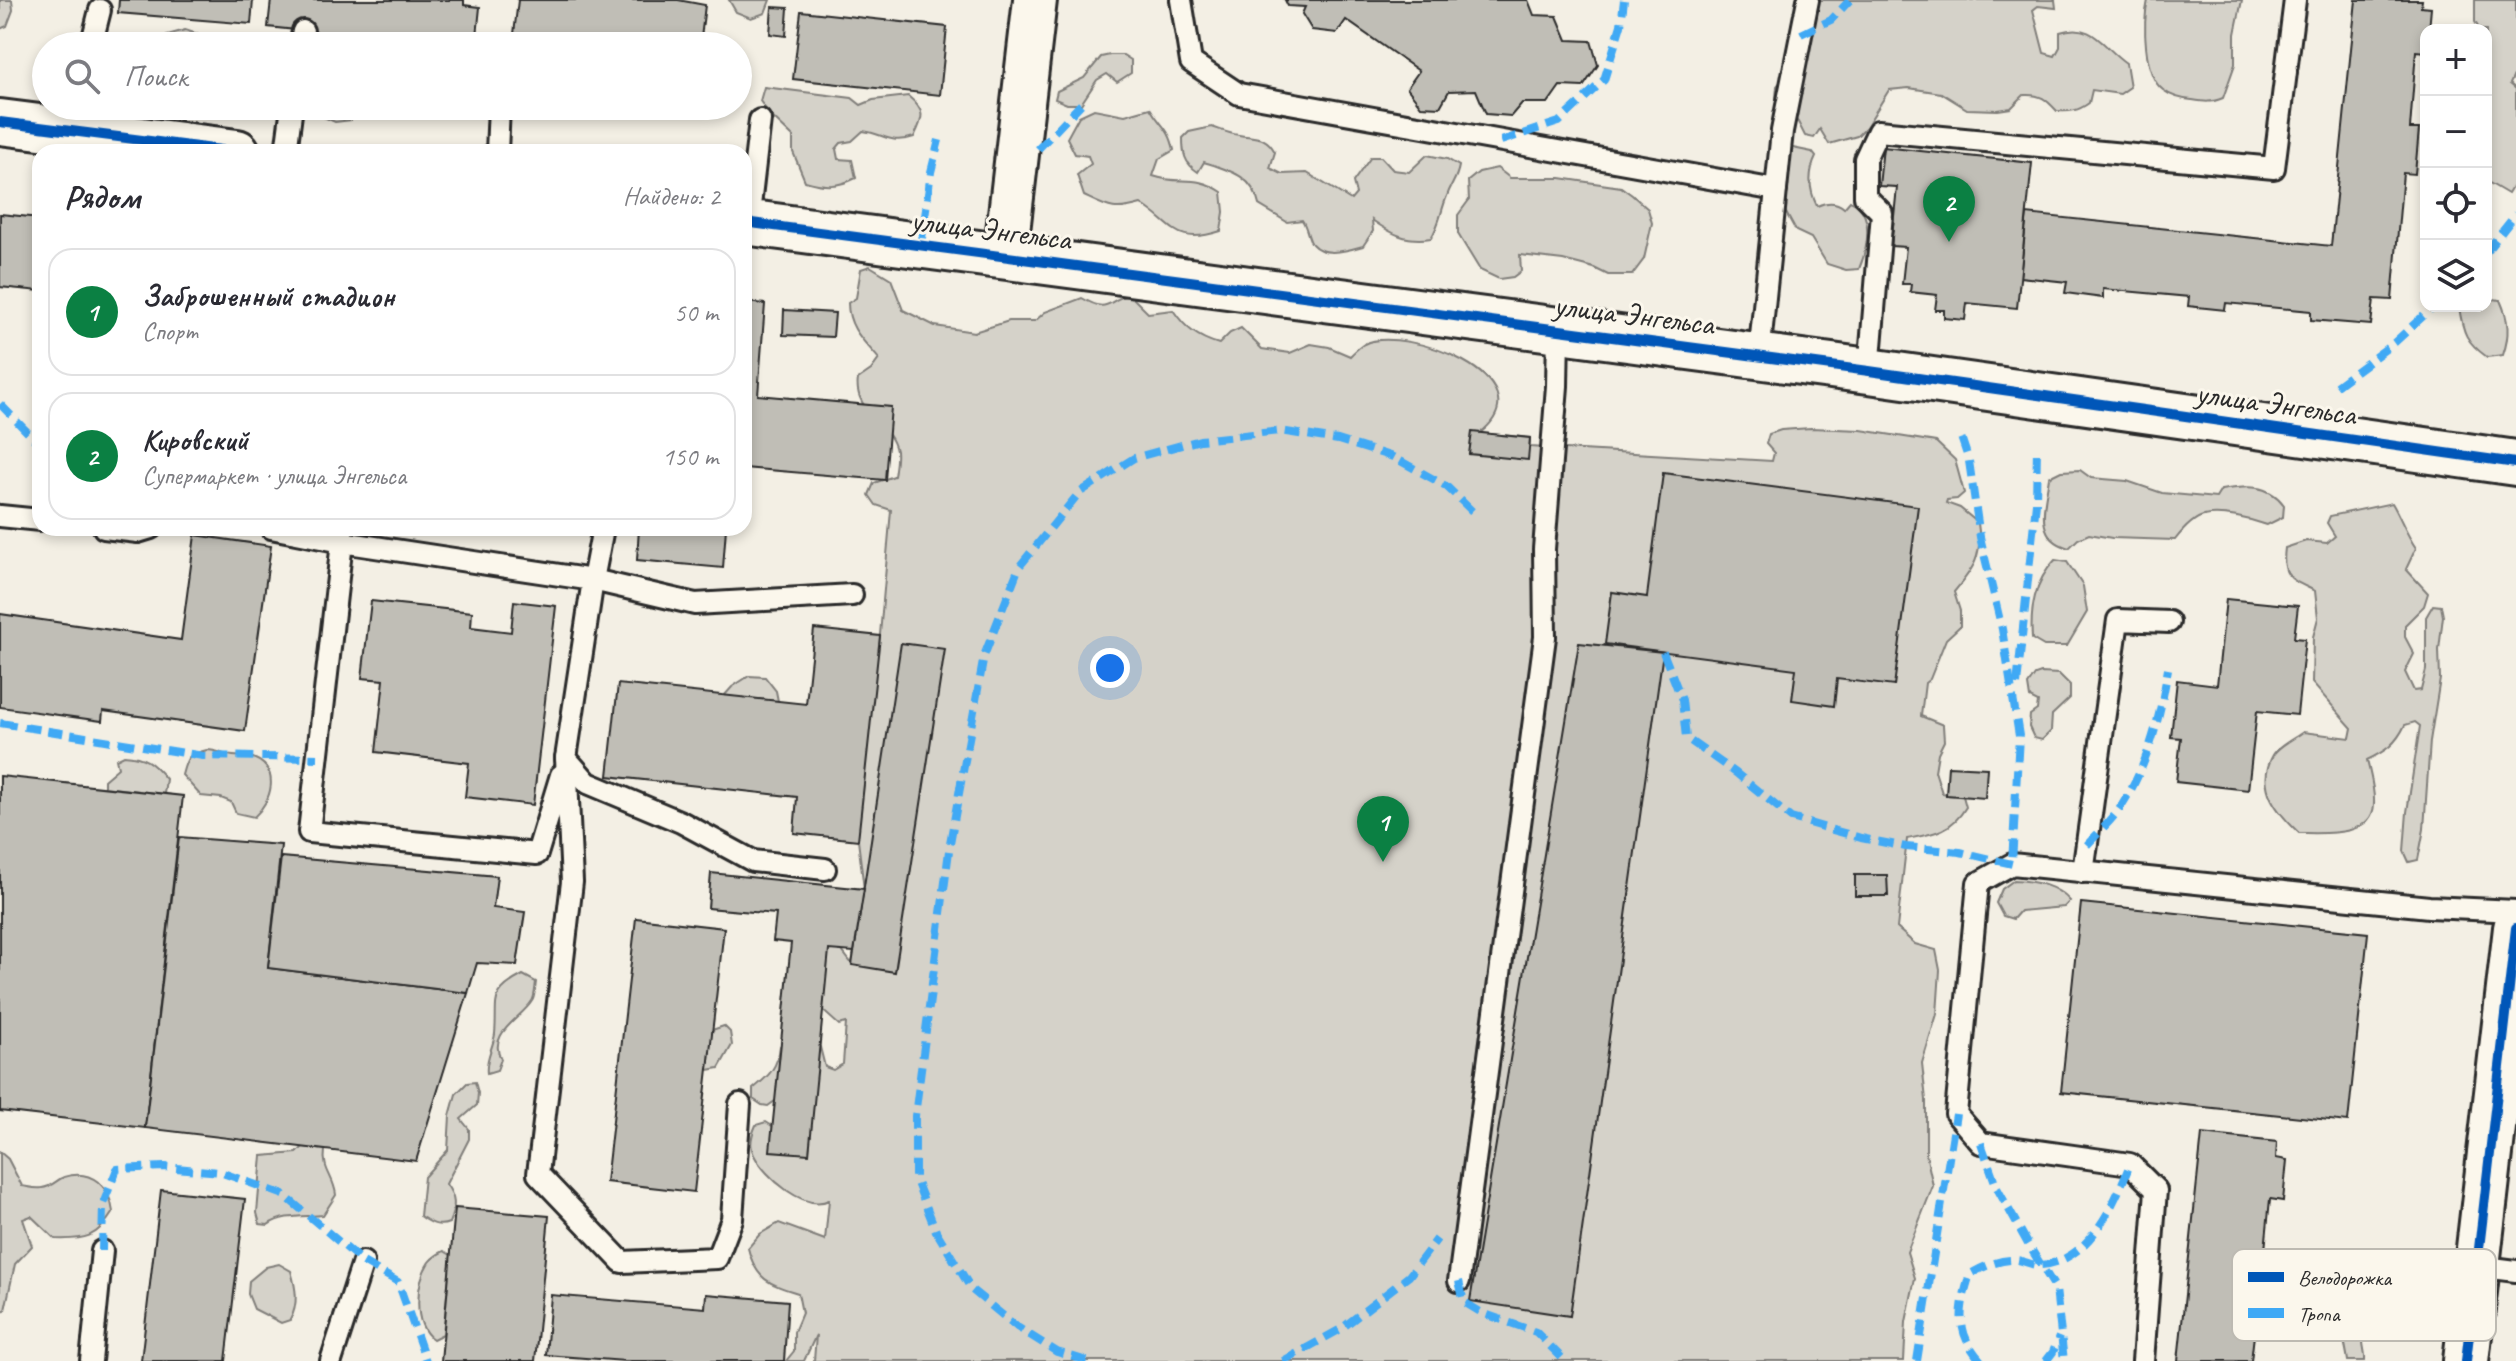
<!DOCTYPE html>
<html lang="ru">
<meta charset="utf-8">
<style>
body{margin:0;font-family:Caveat,sans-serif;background:#f7f7f7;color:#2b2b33}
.controls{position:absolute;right:24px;top:24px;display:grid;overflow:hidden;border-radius:16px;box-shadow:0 4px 12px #0003}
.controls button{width:72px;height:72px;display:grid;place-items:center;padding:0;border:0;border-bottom:2px solid #e1e1e2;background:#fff;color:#2b2b33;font:40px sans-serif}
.you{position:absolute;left:1110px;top:668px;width:28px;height:28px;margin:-20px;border:6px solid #fff;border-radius:50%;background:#1a73e8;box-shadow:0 0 0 12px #1a73e833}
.badge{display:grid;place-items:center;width:52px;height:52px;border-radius:50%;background:#0b8043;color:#fff;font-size:26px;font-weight:700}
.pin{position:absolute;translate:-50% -66px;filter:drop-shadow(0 2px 4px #0008)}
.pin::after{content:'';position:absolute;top:42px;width:28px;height:24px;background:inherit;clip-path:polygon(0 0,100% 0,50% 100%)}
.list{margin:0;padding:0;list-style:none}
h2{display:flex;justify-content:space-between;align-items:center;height:104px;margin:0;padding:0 32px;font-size:34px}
h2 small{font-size:26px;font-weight:400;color:#7c7c81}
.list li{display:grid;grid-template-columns:52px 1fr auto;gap:24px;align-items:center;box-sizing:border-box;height:128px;margin:0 16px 16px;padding:0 16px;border:2px solid #e1e1e2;border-radius:24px}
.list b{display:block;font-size:30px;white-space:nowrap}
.list p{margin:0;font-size:26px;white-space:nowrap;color:#7c7c81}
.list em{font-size:26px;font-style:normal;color:#7c7c81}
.icon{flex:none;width:44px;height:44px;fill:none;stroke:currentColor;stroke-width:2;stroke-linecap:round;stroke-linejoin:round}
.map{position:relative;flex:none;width:2516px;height:1361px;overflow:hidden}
.search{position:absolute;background:#fff;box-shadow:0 4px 12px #0003;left:32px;top:32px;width:720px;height:88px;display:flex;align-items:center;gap:20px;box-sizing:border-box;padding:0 28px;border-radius:44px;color:#7c7c81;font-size:30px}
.panel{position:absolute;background:#fff;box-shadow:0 4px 12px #0003;left:32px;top:144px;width:720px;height:392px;border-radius:24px}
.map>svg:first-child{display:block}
.green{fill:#d5d2c9;stroke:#807e7a;stroke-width:2}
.building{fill:#c0beb6;stroke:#2b2b2b;stroke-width:2}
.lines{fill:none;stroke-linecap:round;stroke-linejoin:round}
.service-casing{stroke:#2b2b2b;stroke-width:26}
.minor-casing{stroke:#2b2b2b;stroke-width:48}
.tertiary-casing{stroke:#2b2b2b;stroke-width:50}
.service{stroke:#fbf7ec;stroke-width:20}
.minor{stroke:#fbf7ec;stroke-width:42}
.tertiary{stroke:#fbf7ec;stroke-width:44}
.quiet{stroke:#3fa9f5;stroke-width:8;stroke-dasharray:16 8;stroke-linecap:butt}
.cycleway-casing{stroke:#fbf7ec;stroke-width:15}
.cycleway{stroke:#0057b8;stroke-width:10}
.labels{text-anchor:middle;stroke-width:6;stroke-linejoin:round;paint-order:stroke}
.street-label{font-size:32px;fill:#2b2b2b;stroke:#fbf7ec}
.key{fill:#fbf7ec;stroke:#bdbab2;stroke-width:2}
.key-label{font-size:22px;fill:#2b2b2b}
</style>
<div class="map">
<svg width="2516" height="1361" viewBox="0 0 2516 1361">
<rect width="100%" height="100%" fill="#f3efe4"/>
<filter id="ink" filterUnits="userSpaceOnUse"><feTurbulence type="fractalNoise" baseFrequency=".0125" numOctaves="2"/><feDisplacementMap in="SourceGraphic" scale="16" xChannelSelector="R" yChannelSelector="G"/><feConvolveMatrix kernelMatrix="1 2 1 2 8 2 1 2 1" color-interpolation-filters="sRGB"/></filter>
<g filter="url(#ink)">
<g class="green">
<path d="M0 0H12L13 10 7 26 0 29Z"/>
<path d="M729 0H770L765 13 751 18 736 12Z"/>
<path d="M1808 0H2055L2056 8 2038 6 2033 10 2044 53 2055 56 2060 47V32C2092 21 2103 47 2126 63L2130 87 2120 94 2092 90 2089 103C2078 111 2070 112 2057 111 2046 99 2041 94 2024 95L2011 108 1998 110 1967 109 1941 93 1909 88 1889 90 1866 127 1857 136 1829 144 1820 129 1814 138 1805 136 1798 122 1776 99 1777 86 1789 72Z"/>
<path d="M2148 0H2242L2235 34V64L2223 98C2211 103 2205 102 2192 100 2181 99 2172 97 2163 90 2143 75 2143 22 2148 0Z"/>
<path d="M2475 0H2516V71L2510 84 2516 89V181L2508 194 2486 181V30H2480L2475 22Z"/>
<path d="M185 30 206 37 266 39 275 46H160L167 35Z"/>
<path d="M1110 55H1123L1131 60V73L1117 82 1107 74 1097 80 1081 104H1067L1055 99 1057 91 1084 78 1101 57Z"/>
<path d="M764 87 852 98 861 105 873 100 908 96C926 111 924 117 914 137 890 145 885 134 863 131L852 141 841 143 836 149 838 159 852 160 856 178C838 187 825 187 805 181L793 152V137L770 115 760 101Z"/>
<path d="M197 106H263C244 117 217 110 197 106Z"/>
<path d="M309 106H353L351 120 335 122 312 112Z"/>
<path d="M1150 108C1161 127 1169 127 1174 150L1159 159 1153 176C1181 186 1194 173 1222 192L1224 212 1221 231C1174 246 1175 225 1141 204 1114 212 1109 208 1084 196L1077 175 1091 164 1088 156 1075 154 1067 138 1079 116 1094 109 1125 115Z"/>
<path d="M1212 127C1221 130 1230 134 1239 135 1256 138 1266 135 1275 152L1270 168 1282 174 1307 173 1351 200 1356 194 1353 182 1371 157H1381L1393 170 1409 172 1427 155 1447 159 1459 166C1457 179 1451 184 1447 196 1441 210 1440 224 1431 238 1406 242 1392 234 1372 220L1373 231 1363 246C1349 250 1324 258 1312 244 1308 239 1307 227 1302 220L1287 222 1259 205C1253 176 1232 171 1204 162L1198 172C1184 163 1183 153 1183 138L1189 132Z"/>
<path d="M1788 147 1812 152 1816 157C1808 173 1809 190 1817 206 1826 202 1836 201 1844 208L1850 201C1875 211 1868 248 1859 269L1846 270 1827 264 1811 238 1796 231 1768 180 1766 169Z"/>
<path d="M1497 168 1510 178H1560L1621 187 1632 195 1648 209 1652 223 1644 259 1632 275H1608L1594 268 1563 260 1520 255 1521 271 1513 277 1499 279 1480 270 1458 234V215L1469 200 1468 181 1479 172Z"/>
<path d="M870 266 891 279 903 310 935 326 974 332 1009 321H1035L1045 312 1082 298C1111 315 1106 299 1130 295L1148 313 1173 310C1185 328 1198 338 1219 344L1230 333 1241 328 1262 349 1290 353 1311 344 1329 347 1350 356C1354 352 1359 347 1364 344 1404 324 1549 379 1480 433L1530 438V447L1772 461 1774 453 1766 444 1769 434 1781 430 1811 428 1861 430 1936 442 1955 460 1964 493 1957 499 1947 500 1946 503 1960 508 1978 523C1983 556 1974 568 1954 592L1960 611V626L1946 639 1930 679 1925 683 1921 716 1943 725 1944 741 1938 753 1935 771 1942 793 1963 796 1966 807C1951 832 1933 834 1907 839L1897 928 1915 944 1936 950 1940 970 1937 1014 1922 1063 1926 1100V1154L1933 1186 1907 1252 1915 1278 1906 1322 1904 1361H814L816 1335 804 1361H786L794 1351V1332L802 1313 798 1293C769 1284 756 1280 748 1248L760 1234 779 1223 825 1240 829 1200C805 1212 765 1177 754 1155 749 1146 752 1134 756 1125L766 1122 780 1131V1111L775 1101 768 1106 762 1105 753 1099V1089C769 1076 778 1067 780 1046L788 1039 820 1047 825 1067 833 1070 843 1064 846 1023 839 1025 810 999 824 947 842 951 852 964 864 889 856 824 872 656 879 646 891 510 876 505 869 495 874 483 894 476C895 469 897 458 896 451 890 421 853 412 858 379L871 370 879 359C864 341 848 328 848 303L856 298 861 269Z"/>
<path d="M2486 298 2500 300C2509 320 2510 335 2503 355L2487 357C2466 342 2463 333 2459 307L2486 306Z"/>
<path d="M2080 470 2091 478 2127 481 2162 493 2216 498 2221 490C2246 486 2268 483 2284 505L2283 517 2267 525C2250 519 2222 512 2204 516 2193 518 2182 531 2175 540L2112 538 2089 534 2078 539 2069 548C2033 538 2045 505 2049 477L2061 471Z"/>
<path d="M2392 503C2401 518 2406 534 2416 548L2406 569 2428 593 2424 606 2405 625V637L2414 654 2405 672 2414 691 2421 690 2426 670V617L2433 605 2441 606 2443 616 2439 650 2440 679 2430 741 2424 829 2418 860 2409 862 2404 851 2407 812 2420 726 2415 722 2405 725C2396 744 2386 751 2367 760 2370 774 2375 790 2374 804 2373 838 2321 833 2299 833 2277 812 2255 787 2273 755 2278 746 2295 738 2303 732L2350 738 2352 728 2312 683 2313 637 2318 618 2315 591C2291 579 2281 578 2285 548L2306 541 2327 543 2335 536 2327 523 2330 516Z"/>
<path d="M2055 560 2067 562 2083 586 2087 612 2067 646H2044L2032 639C2030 609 2034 582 2055 560Z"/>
<path d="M2041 673 2059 674 2070 685V698L2052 715 2051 731 2042 740 2034 738 2029 727 2030 715 2037 710 2038 702 2030 698 2028 685 2035 675Z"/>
<path d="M749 676 765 677 776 691 778 701 724 696 732 687Z"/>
<path d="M207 750C217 750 224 755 233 756 240 757 246 756 253 758 281 769 272 801 254 817L236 813 231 802 221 798 201 796 182 775C187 756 187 755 207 750Z"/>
<path d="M124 755C145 756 153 763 166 779L164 794 104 787V780L118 768 116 759Z"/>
<path d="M2014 880C2035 881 2056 885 2070 901L2064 907 2020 911 2013 919 2003 916 1996 903 2002 889Z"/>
<path d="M523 975 536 982C535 988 535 997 532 1001 521 1019 487 1033 501 1059L497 1070 487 1073C485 1059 493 1048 495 1034 498 1001 488 993 523 975Z"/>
<path d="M724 1026 730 1032 732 1045 719 1068 708 1070 712 1030Z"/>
<path d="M475 1082 478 1093 477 1105 461 1119 469 1129V1139L446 1184C456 1198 456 1206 449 1223 437 1228 430 1222 420 1216L424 1177 448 1150 450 1116 456 1094 467 1083Z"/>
<path d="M303 1147 325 1150C322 1171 334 1176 336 1195L323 1215C305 1217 283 1214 268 1225L260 1224 257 1213 262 1156 297 1153Z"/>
<path d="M0 1152 8 1159 22 1186C29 1187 35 1189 42 1188 52 1187 56 1180 64 1177 92 1168 110 1187 113 1212 97 1238 85 1240 55 1239L31 1216 23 1219 32 1246 15 1264 5 1310 0 1312Z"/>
<path d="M444 1251 451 1255 443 1334 433 1339C412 1324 416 1282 429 1262 433 1257 438 1254 444 1251Z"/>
<path d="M279 1264 291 1271C296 1288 299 1304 290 1320L281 1323 254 1309 248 1294 249 1281 266 1267Z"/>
<path d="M2357 1269 2370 1271C2387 1303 2363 1312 2363 1341 2363 1349 2366 1353 2365 1361H2348C2343 1330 2344 1334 2314 1325L2308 1313C2321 1293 2338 1281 2357 1269Z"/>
</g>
<g class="building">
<path d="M119 0H253L251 24 118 13Z"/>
<path d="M271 0H464V5L480 7 476 46H447L268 27Z"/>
<path d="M518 0H678L705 5 700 46H523L524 35 514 34Z"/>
<path d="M1285 0H1528L1534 15 1557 16 1567 40 1591 41 1598 65 1583 87 1560 86 1548 103H1522L1511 116 1486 114 1476 90 1449 91 1440 107 1421 106 1407 88 1419 71 1346 20 1337 33 1312 30 1302 14 1305 7 1288 6Z"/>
<path d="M2356 0H2422L2421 7 2431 8 2429 30H2426V52L2416 51 2410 129H2419L2415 174 2403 173 2392 300 2374 299 2371 325 2311 320V311L2226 303 2225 310 2188 306 2189 297 2103 289V298L2065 293 2067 282 2020 277 2027 214 2331 246Z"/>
<path d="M772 7 788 8 786 36 770 34Z"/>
<path d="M801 11 947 27 940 95 793 79Z"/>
<path d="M1883 147 2032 163 2017 308 1967 303 1965 320 1944 318V310H1935L1937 295 1910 292 1911 284H1902L1906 247 1891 246 1897 187 1879 186Z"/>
<path d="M0 214 40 218V291L0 287Z"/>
<path d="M744 302 765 304 758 395 891 407 885 480 744 468Z"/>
<path d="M784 310 835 313 833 337 783 335Z"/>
<path d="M1472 432 1530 438 1528 460 1469 454Z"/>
<path d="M1663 473 1918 506 1894 686 1837 679 1834 706 1792 700 1796 669 1605 644 1612 592 1647 597Z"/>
<path d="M639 528H726L723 568 637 560Z"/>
<path d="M195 535 271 546 245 731 103 711 102 721 0 707V614L181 640Z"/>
<path d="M2226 599 2298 606 2294 638 2305 639 2297 715 2257 711 2248 790 2176 782 2181 738 2171 737 2177 680 2217 685Z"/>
<path d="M371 601 472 612 471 627 511 632 514 601 556 606 533 805 465 797 469 763 376 752 384 680 362 678Z"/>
<path d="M814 629 880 636 858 840 794 833 797 797 608 776 618 684 806 704Z"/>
<path d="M901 643 945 649 895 972 852 965Z"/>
<path d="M1579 643 1663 652 1570 1316 1470 1301Z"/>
<path d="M1948 766 1987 768 1985 798 1946 795Z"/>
<path d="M0 776 183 796 145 1128 0 1111Z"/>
<path d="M179 837 281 845 268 968 468 993 416 1161 145 1128Z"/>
<path d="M281 857 497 876 493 908 525 912 517 965 477 963 468 993 268 968Z"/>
<path d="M711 873 864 889 854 952 829 950 809 1154 770 1151 791 943 773 941 776 914 708 908Z"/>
<path d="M1855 875H1887L1888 896H1855Z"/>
<path d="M2081 903 2368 933 2348 1122 2061 1092Z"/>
<path d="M636 918 724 928 694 1192 606 1182Z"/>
<path d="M2202 1134 2277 1142 2276 1158 2287 1160 2283 1201 2270 1199 2262 1281 2272 1282 2268 1319 2256 1318 2251 1361H2178Z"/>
<path d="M161 1190 245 1199 226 1361H141Z"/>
<path d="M455 1208 549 1216 535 1361H441Z"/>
<path d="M706 1294 788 1301 784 1361H625L546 1355 551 1295 705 1308Z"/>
</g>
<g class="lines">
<defs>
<g id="service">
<path d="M1181 0 1191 62 1239 94 1776 190"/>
<path d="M91 46 100 10"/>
<path d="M300 46 303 31"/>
<path d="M286 152 292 106"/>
<path d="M497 152 499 106"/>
<path d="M748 223 760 120"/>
<path d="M1759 356 1782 131 1808 0"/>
<path d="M1869 371 1882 213 1865 196V159L1878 131 2274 168 2295 0"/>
<path d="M0 516 40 520"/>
<path d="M104 528 138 532 151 528"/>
<path d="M271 528 342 542 309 832 537 854 561 775"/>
<path d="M342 532V542L593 580 603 528"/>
<path d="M566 758 588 783 681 822 753 861 825 869"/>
<path d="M2083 872 2118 620 2169 622"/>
<path d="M740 1104 732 1219 717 1258 622 1262 538 1174 572 882 566 758 593 580 695 604 852 595"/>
<path d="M2477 1266 2516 1271"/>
<path d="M1459 1281 1545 637 1544 549 1557 386 1558 331"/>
<path d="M91 1361 102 1251"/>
<path d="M331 1361 363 1262"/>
<path d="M2143 1361 2156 1190 2130 1164 1981 1143 1956 1114 1978 883 2012 864 2429 907 2516 911"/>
</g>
<path id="minor" d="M1005 257 1035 0"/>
<g id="tertiary">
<path d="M0 122 237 152"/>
<path d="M744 222 1869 371 2516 463"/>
<path d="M2466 1361 2516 928"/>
</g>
</defs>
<use href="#service" class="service-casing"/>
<use href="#minor" class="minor-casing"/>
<use href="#tertiary" class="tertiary-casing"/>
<use href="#service" class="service"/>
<use href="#minor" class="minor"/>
<use href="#tertiary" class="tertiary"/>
<g class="quiet">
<path d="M1801 34 1831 20 1850 0"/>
<path d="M1501 141 1559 122 1604 80 1621 25 1624 0"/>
<path d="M1038 149 1081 104"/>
<path d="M921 246 931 172 939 140"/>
<path d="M2486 252 2516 214"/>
<path d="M2336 386 2395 342 2434 306"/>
<path d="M0 404 37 442 40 449"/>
<path d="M1663 652 1682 700 1686 738 1736 773 1791 818 1861 838 1906 847 1960 852 2012 864 2019 736 2002 629 1980 537 1969 461 1961 437"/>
<path d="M2017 685 2036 503 2037 447"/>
<path d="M0 723 203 756 318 758"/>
<path d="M2087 845C2098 833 2111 821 2120 808 2148 766 2160 717 2168 669"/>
<path d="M1981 1143 1997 1188 2028 1244 2056 1289 2064 1361"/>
<path d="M102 1251 103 1204 117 1169 165 1167 220 1172 284 1195 363 1262 398 1282 426 1361"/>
<path d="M1459 1281 1464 1302 1482 1313 1536 1332 1565 1361"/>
<path d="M1087 1361 1057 1352 1017 1327 972 1290 936 1231 915 1178V1116L950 843 984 656 1019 567 1079 493 1134 458 1200 440 1280 431 1338 440 1393 457 1446 486 1475 514"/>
<path d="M1283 1361 1341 1329 1409 1276 1437 1239"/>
<path d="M1917 1361 1956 1114"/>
<path d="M1981 1361C1955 1332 1959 1309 1970 1274 1985 1266 2000 1259 2017 1260 2025 1261 2033 1266 2041 1265 2090 1262 2115 1202 2130 1164"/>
<path d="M2046 1361 2053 1352 2059 1337"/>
</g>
<defs>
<g id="cycleway">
<path d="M0 122 237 152"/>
<path d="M744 222 1869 371 2516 463"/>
<path d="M2466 1361 2516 928"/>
</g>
</defs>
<use href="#cycleway" class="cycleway-casing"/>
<use href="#cycleway" class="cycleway"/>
</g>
</g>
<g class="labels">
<g class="street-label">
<text transform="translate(991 229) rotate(7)" y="11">улица Энгельса</text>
<text transform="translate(1634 314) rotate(7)" y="11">улица Энгельса</text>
<text transform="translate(2276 403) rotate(8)" y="11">улица Энгельса</text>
</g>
</g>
<rect x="2232" y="1249" width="264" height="92" rx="12" class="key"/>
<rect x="2248" y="1272" width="36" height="10" fill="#0057b8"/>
<rect x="2248" y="1308" width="36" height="10" fill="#3fa9f5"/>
<g class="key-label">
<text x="2298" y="1285">Велодорожка</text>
<text x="2298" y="1321">Тропа</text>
</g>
</svg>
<div class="controls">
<button>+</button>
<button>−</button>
<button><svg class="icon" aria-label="locate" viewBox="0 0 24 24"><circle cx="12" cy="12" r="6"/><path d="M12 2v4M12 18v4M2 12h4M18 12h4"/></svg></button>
<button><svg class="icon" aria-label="layers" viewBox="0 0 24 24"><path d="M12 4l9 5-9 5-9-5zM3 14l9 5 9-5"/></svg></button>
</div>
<div class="you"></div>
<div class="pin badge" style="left:1383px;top:862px">1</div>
<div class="pin badge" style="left:1949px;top:242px">2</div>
<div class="search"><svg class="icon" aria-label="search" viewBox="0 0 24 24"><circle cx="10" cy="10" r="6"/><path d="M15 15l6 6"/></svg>Поиск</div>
<section class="panel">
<h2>Рядом<small>Найдено: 2</small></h2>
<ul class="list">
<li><span class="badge">1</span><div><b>Заброшенный стадион</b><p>Спорт</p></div><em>50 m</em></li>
<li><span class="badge">2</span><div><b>Кировский</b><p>Супермаркет · улица Энгельса</p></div><em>150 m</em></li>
</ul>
</section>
</div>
